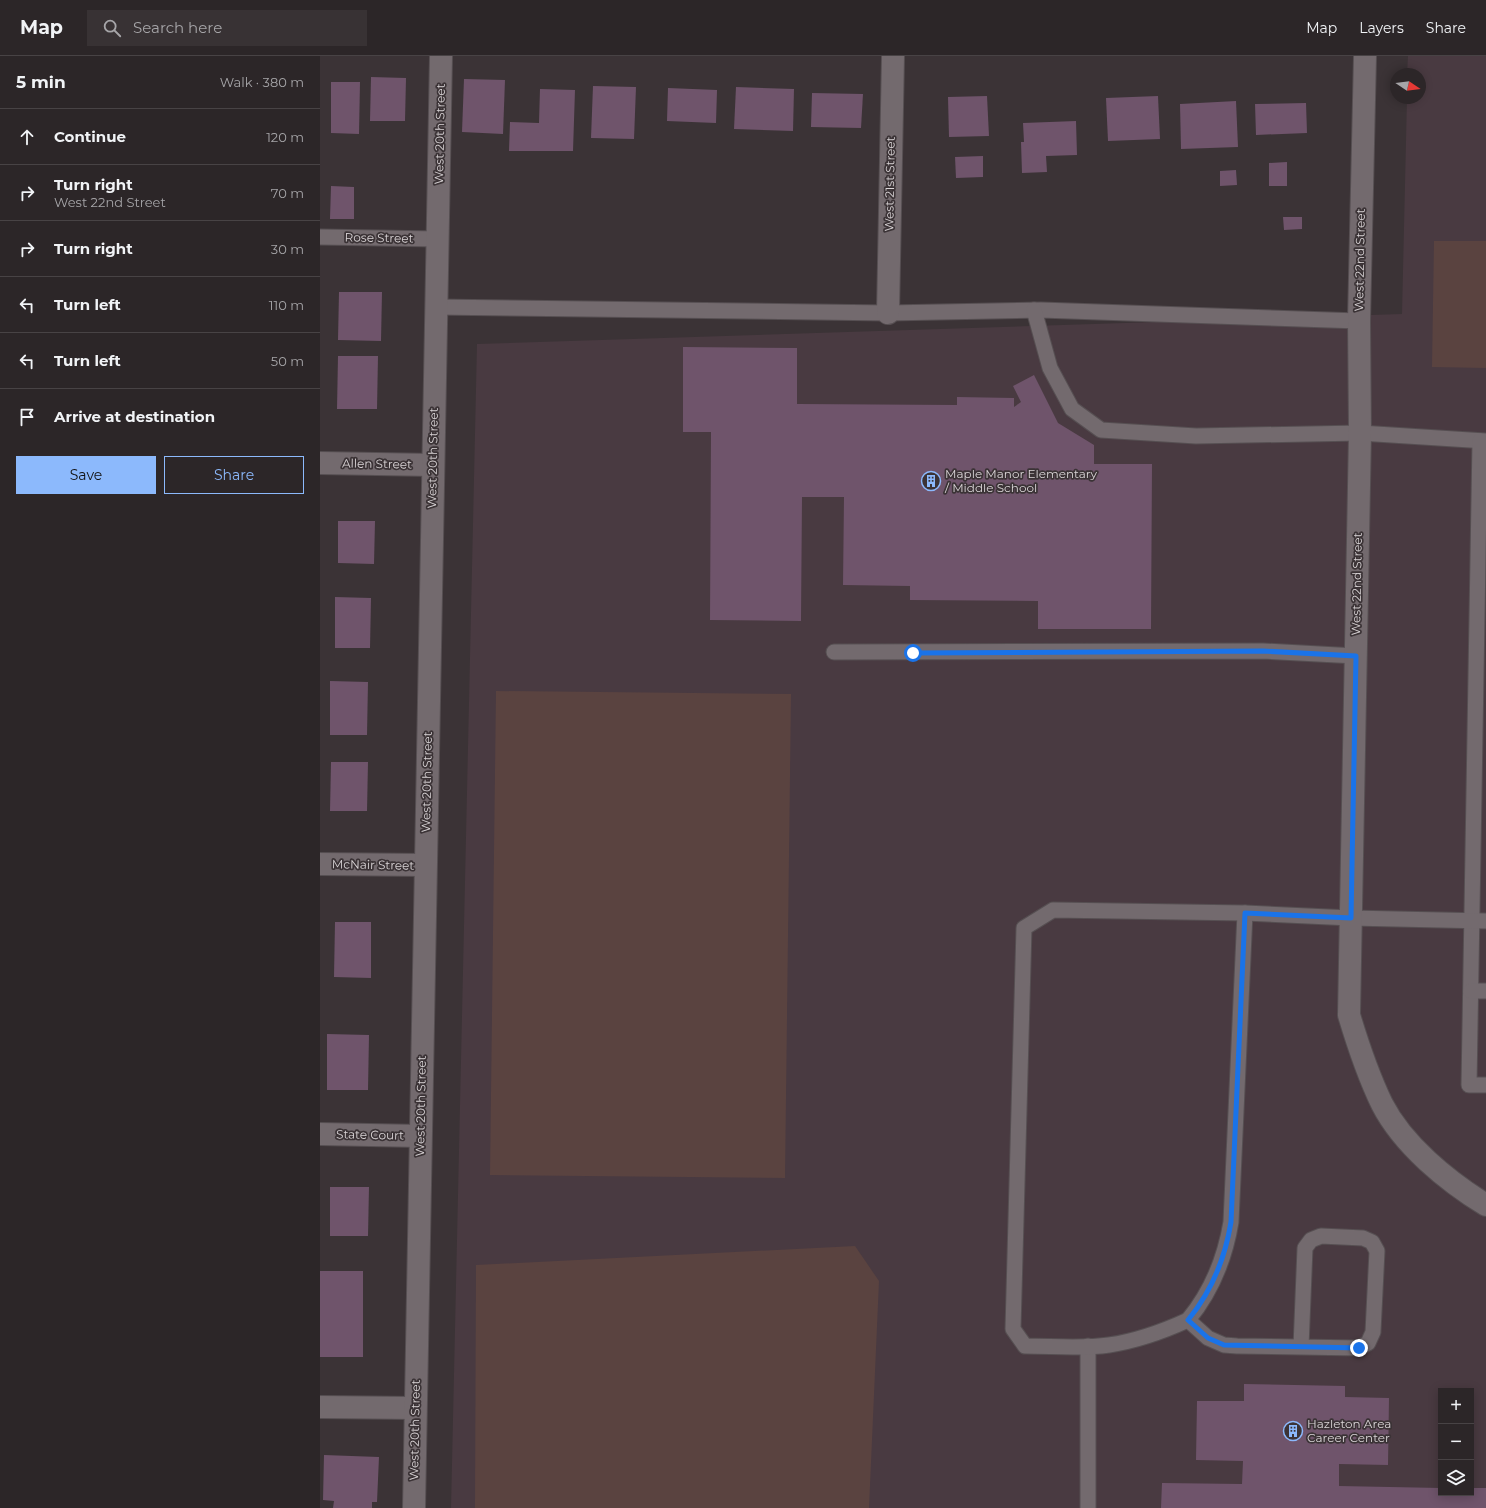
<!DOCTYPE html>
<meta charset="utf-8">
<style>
body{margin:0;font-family:Montserrat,sans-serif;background:#383234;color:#f1f3f6}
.controls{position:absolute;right:12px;bottom:12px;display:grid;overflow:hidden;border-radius:0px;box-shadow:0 2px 10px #0003}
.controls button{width:36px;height:36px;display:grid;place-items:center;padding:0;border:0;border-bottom:1px solid #484345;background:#2c2628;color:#f1f3f6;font:20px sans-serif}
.compass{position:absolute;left:1070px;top:12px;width:36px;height:36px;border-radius:50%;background:#2c2628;box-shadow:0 2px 10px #0003;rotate:103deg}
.stop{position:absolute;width:12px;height:12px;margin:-9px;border:3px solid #1a73e8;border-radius:50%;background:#fff}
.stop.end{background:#1a73e8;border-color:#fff;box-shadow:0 1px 4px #0008}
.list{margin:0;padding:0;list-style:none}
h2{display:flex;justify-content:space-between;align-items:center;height:52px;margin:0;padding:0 16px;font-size:17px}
h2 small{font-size:13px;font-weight:400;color:#a6a5a8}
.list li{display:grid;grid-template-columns:26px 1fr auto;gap:12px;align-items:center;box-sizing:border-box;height:56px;padding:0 16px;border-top:1px solid #484345}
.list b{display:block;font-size:15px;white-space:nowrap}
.list p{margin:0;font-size:13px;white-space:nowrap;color:#a6a5a8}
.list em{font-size:13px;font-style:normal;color:#a6a5a8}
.actions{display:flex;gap:8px;padding:12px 16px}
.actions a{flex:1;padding:9px 0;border:1px solid #8cb9fc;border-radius:0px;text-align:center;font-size:14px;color:#8cb9fc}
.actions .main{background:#8cb9fc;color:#111}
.icon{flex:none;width:22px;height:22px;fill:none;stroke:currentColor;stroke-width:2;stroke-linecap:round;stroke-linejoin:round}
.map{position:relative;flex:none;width:1166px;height:1452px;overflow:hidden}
header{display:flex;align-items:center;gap:24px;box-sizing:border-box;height:56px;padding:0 20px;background:#2c2628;border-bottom:1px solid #484345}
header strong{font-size:19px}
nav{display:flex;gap:22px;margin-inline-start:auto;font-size:14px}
.search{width:280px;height:36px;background:#383234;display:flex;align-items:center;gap:10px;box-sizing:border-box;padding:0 14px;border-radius:0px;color:#a6a5a8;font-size:15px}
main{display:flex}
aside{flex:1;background:#2c2628}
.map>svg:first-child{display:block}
.built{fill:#493a41;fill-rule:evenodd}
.park{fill:#5a4340}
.building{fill:#6f546b}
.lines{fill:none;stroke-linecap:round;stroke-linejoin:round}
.service-casing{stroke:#564f52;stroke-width:17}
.minor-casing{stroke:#564f52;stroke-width:24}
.tertiary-casing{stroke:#564f52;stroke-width:24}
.service{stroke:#736a6e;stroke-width:15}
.minor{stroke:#736a6e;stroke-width:22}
.tertiary{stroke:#736a6e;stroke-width:22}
.route{stroke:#1a73e8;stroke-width:5}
.labels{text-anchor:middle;stroke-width:3.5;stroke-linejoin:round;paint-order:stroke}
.street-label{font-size:12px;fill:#dad5d7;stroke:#3b3336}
.poi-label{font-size:12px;fill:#dad5d7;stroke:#3b3336;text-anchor:start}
</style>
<header>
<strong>Map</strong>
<div class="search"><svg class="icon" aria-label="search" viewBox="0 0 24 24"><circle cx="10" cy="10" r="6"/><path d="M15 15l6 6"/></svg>Search here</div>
<nav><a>Map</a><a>Layers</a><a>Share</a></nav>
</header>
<main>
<aside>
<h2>5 min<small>Walk · 380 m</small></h2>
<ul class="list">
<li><svg class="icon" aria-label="ahead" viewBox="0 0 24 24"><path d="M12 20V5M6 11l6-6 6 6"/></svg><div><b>Continue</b></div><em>120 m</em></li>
<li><svg class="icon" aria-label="right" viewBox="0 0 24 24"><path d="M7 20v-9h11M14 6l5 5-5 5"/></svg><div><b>Turn right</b><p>West 22nd Street</p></div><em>70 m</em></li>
<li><svg class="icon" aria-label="right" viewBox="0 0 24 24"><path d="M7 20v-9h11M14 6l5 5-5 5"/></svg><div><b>Turn right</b></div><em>30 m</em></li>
<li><svg class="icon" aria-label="left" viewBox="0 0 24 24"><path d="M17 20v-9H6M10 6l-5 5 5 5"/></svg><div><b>Turn left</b></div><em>110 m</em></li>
<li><svg class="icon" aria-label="left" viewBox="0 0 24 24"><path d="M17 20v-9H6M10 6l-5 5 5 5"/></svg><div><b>Turn left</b></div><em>50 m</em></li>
<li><svg class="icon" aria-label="arrive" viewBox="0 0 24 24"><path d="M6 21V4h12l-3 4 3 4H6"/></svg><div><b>Arrive at destination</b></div></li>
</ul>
<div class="actions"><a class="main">Save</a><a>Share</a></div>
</aside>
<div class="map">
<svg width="1166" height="1452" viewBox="0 0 1166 1452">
<rect width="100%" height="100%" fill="#3b3336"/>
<path class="built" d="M1088 0H1166V1452H131L157 288 1082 258 1087 42H1100V18H1087ZM1121 1335H1151V1437H1121Z"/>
<g class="park">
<path d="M1114 185H1166V312L1112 311Z"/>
<path d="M176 635 471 638 465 1122 170 1119Z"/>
<path d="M535 1190 559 1225 549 1452H155L156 1209Z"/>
</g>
<g class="building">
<path d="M51 21 86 22 85 65H50Z"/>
<path d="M144 23 185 24 183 78 142 76Z"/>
<path d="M11 26H40L39 78 11 77Z"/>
<path d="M273 30 316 31 314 83 271 82Z"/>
<path d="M416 31 474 33 473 75 414 73Z"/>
<path d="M348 32 397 34 396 67 347 65Z"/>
<path d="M220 33 255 34 253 95H189L190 66 219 67Z"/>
<path d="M492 37 543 38 541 72 491 71Z"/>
<path d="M667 40 669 80 629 81 628 41Z"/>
<path d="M838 40 840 83 788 85 786 42Z"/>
<path d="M916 45 918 91 861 93 860 48Z"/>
<path d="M986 47 987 77 936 79 935 48Z"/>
<path d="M756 65 757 99 726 100 727 116 702 117 701 86H704L703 67Z"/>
<path d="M663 100V121L636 122 635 101Z"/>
<path d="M967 106V130H949V107Z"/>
<path d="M916 114 917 129 900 130V115Z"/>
<path d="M11 130 34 131V163H10Z"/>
<path d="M963 161H982V173L964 174Z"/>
<path d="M19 236H62L61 285 18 284Z"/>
<path d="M363 291 477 292V348L637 349V341L694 342V351L701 346 693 330 714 319 738 367 774 389V408H832L831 573H718V545L590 544V530L523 529 524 441H482L481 565 390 564 391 376H363Z"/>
<path d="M18 300H58L57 353H17Z"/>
<path d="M18 465H55L54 508 18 507Z"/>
<path d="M15 541 51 542 50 592H15Z"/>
<path d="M10 625 48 626 47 679H10Z"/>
<path d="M11 706H48L47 755H10Z"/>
<path d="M15 866H51V922L14 921Z"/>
<path d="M7 978 49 979 48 1034H7Z"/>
<path d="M10 1131H49L48 1180H10Z"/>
<rect x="0" y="1215" width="43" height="86"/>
<path d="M924 1328 1025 1330V1341L1069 1342 1068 1409 1019 1408V1430L1121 1432V1437H1151V1432H1166V1452H841L842 1427 922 1428 923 1405 876 1404 877 1345H924Z"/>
<path d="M4 1399 59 1401 57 1446H52V1452H13L14 1445 3 1444Z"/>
</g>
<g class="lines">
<defs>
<g id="service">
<path d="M0 181 118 183"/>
<path d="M116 251 568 257 721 254 1039 265"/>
<path d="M714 254 730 312 752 353 781 374 876 380 1040 377 1166 385"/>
<path d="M1160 385 1149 1029H1166"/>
<path d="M514 596 943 595 1036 600"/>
<path d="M1151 935H1166"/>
<path d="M868 1264C892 1235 905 1202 911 1166L925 857"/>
<path d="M768 1290V1452"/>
<path d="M981 1291 985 1192 991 1184 1001 1180 1043 1182 1052 1186 1057 1195 1053 1276 1048 1287 1039 1292 917 1290 904 1289 888 1282 868 1264C844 1275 816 1285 789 1289 761 1293 733 1290 705 1290L693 1273 704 872 733 854 925 857 1031 862 1166 865"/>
</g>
<g id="minor">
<path d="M568 257 573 0"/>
<path d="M0 407 113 409"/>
<path d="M0 808 105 809"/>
<path d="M0 1078 100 1080"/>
<path d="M0 1351 95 1352"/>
<path d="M94 1452 121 0"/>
</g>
<path id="tertiary" d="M1045 0 1039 265 1040 377 1029 959C1038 989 1048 1019 1062 1048 1083 1089 1127 1125 1166 1149"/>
</defs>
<use href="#service" class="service-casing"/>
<use href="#minor" class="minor-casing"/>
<use href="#tertiary" class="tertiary-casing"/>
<use href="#service" class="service"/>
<use href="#minor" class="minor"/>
<use href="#tertiary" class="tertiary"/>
</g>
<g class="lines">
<path class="route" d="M593 597 943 595 1036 600 1031 862 925 857 911 1166C905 1203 892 1235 868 1264L888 1282 904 1289 1039 1292"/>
</g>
<defs>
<symbol id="building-ring" viewBox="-11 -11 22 22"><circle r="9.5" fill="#3b3336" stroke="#8cb9fc" stroke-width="1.5"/><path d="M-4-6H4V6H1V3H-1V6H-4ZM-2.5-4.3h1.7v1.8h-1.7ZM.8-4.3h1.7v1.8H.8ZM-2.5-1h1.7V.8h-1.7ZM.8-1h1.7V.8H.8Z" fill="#8cb9fc"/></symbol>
</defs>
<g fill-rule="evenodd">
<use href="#building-ring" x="600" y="414" width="22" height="22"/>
<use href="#building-ring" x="962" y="1364" width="22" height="22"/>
</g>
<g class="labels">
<g class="street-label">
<text transform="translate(120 78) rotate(-89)" y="4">West 20th Street</text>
<text transform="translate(570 128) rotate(-89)" y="4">West 21st Street</text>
<text transform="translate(59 182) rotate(1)" y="4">Rose Street</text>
<text transform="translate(1040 204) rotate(-89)" y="4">West 22nd Street</text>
<text transform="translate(113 402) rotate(-89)" y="4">West 20th Street</text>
<text transform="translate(57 408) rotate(1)" y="4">Allen Street</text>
<text transform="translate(1037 528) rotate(-89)" y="4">West 22nd Street</text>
<text transform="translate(107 726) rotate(-89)" y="4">West 20th Street</text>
<text transform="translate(53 809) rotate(1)" y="4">McNair Street</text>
<text transform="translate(101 1050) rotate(-89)" y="4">West 20th Street</text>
<text transform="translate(50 1079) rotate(1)" y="4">State Court</text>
<text transform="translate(95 1374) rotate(-89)" y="4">West 20th Street</text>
</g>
<g class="poi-label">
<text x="625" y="422">Maple Manor Elementary<tspan x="625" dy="14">/ Middle School</tspan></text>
<text x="987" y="1372">Hazleton Area<tspan x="987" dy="14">Career Center</tspan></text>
</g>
</g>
</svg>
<div class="controls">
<button>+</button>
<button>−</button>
<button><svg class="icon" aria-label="layers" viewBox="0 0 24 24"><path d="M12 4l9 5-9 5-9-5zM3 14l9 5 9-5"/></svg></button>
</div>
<svg class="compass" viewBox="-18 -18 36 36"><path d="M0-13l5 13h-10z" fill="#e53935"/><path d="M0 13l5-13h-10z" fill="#a6a5a8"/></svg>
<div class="stop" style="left:593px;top:597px"></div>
<div class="stop end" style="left:1039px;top:1292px"></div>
</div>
</main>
